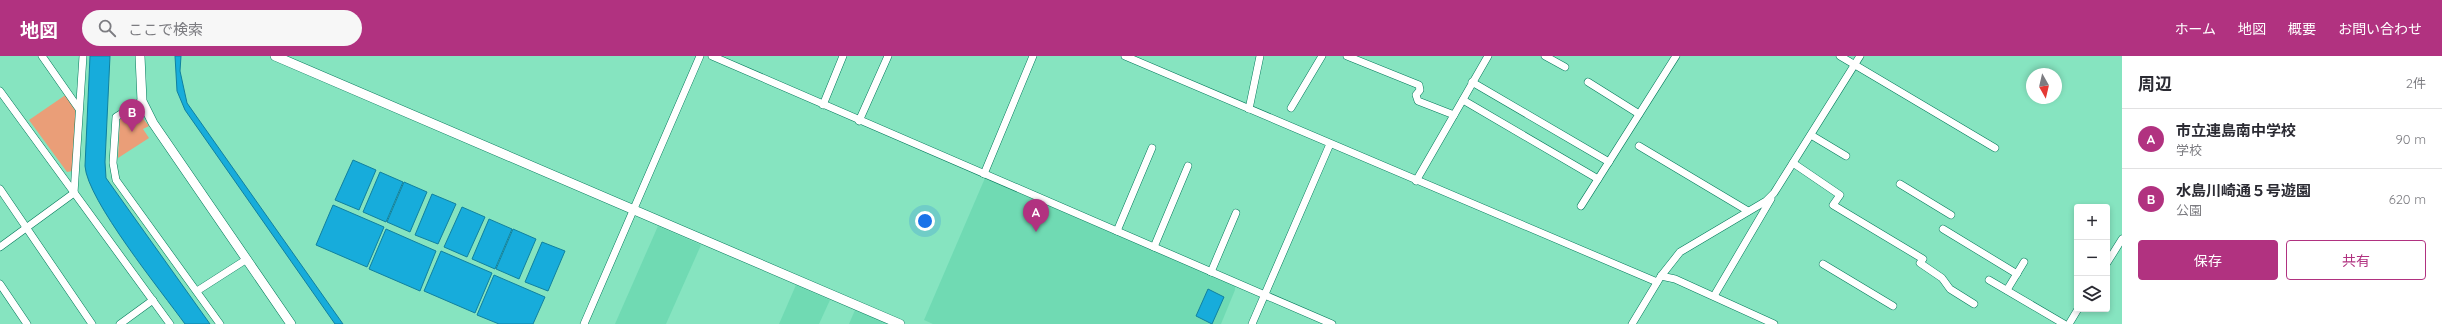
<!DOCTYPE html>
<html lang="ja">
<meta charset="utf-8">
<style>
body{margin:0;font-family:Quicksand,"Noto Sans JP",sans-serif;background:#f7f7f7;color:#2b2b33}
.controls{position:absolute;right:12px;bottom:12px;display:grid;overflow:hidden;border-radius:4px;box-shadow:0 2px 6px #0003}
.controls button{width:36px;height:36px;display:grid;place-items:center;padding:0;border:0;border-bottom:1px solid #e1e1e2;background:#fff;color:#2b2b33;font:20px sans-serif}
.compass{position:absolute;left:2026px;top:12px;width:36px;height:36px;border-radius:50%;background:#fff;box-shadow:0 2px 6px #0003;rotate:172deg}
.you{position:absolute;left:925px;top:165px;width:14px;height:14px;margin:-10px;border:3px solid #fff;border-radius:50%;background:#1a73e8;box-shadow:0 0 0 6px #1a73e833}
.badge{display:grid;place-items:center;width:26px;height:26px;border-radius:50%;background:#b13280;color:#fff;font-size:13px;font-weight:700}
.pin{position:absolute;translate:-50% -33px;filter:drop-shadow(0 1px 2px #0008)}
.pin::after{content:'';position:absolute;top:21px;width:14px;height:12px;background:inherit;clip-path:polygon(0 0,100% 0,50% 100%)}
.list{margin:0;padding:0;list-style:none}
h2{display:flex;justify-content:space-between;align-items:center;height:52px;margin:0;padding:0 16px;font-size:17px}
h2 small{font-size:13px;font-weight:400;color:#7c7c81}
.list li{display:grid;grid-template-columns:26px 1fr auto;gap:12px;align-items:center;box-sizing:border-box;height:60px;padding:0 16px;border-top:1px solid #e1e1e2}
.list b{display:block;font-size:15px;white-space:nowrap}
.list p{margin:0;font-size:13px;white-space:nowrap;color:#7c7c81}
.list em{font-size:13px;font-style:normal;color:#7c7c81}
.actions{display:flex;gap:8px;padding:12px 16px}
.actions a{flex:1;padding:9px 0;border:1px solid #b13280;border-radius:4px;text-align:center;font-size:14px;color:#b13280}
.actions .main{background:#b13280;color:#fff}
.icon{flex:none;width:22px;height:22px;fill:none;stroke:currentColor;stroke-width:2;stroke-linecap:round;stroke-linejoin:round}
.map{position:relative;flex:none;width:2122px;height:268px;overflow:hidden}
header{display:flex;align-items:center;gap:24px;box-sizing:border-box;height:56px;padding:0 20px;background:#b13280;color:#fff}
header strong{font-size:19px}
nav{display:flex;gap:22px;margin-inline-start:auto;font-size:14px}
.search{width:280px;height:36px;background:#f7f7f7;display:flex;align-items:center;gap:10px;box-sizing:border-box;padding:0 14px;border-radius:22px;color:#7c7c81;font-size:15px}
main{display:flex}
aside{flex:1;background:#fff}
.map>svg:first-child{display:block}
.built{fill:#70dab3}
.green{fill:#ea9e78}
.water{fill:#17acdb;stroke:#10809f}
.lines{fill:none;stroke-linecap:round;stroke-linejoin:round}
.street-casing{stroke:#02795a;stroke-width:8}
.secondary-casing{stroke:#02795a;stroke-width:10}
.street{stroke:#fff;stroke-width:7}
.secondary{stroke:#fff;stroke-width:9}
</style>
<header>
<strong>地図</strong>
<div class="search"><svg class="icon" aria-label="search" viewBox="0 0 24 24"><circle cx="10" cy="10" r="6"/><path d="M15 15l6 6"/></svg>ここで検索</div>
<nav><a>ホーム</a><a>地図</a><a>概要</a><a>お問い合わせ</a></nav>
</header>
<main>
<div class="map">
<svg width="2122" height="268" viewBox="0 0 2122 268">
<rect width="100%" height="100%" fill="#86e4c0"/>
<g class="built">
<path d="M985 122 1235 230V234L1221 268H933L924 264Z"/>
<path d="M658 170 701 189 666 268H615Z"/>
<path d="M796 229 830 244 819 268H779Z"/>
<path d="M855 254 888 268H849Z"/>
</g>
<g class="green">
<path d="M67 38 76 51 73 115 67 116 29 64Z"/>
<path d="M131 55H137L149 70 143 73 149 82 118 102 120 63Z"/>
</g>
<g class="water">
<path d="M90 0H110L105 106 106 122 210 268H185C162 236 87 144 85 110Z"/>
<path d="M175 0H181L180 15 187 47 343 268H335L185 54 177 35Z"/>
<path d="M353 104 376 114 359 154 335 144Z"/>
<path d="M380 116 403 126 386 166 363 156Z"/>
<path d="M404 126 427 136 410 176 387 166Z"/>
<path d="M432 138 456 148 438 188 415 179Z"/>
<path d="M333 149 384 171 367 211 316 189Z"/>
<path d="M462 151 485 161 467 201 444 191Z"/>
<path d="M489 163 512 173 495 213 472 203Z"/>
<path d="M386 173 436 195 420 235 369 213Z"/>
<path d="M513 173 536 183 519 223 496 213Z"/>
<path d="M542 186 565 195 548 235 525 226Z"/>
<path d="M441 195 492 217 475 257 424 235Z"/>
<path d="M494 219 545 241 533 268H499L477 259Z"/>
<path d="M1208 233 1224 241 1212 268 1196 260Z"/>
</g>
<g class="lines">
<defs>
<g id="street">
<path d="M42 0 79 53"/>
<path d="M712 0 1332 268"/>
<path d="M1125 0 1657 226"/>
<path d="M1347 0 1419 29 1420 34 1416 39 1418 45 1454 59"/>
<path d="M1545 0 1565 11"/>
<path d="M1840 0 1995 92"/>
<path d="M1472 26 1609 106"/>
<path d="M1588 26 1639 58"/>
<path d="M0 35 170 268"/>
<path d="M1463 44 1598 123"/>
<path d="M142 45 116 61 113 107 116 124 220 268"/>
<path d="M823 49 843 0"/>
<path d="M1291 52 1322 0"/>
<path d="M1249 53 1260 0"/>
<path d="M859 65 888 0"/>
<path d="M1811 79 1846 100"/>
<path d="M1639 90 1748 155"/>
<path d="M1793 107 1840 139 1833 149 1923 203"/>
<path d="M984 118 1033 0"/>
<path d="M1416 125 1488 0"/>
<path d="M1900 128 1951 159"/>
<path d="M0 133 92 268"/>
<path d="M1581 150 1676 0"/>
<path d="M1943 173 2017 218"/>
<path d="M1117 175 1152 92"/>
<path d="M0 191 74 137 83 0"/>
<path d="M1154 191 1188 110"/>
<path d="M1920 207 1942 222 1950 233 1974 248"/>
<path d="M2107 207 2122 183"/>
<path d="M1823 208 1893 250"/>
<path d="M1211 216 1236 157"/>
<path d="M1661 220 1675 223 1774 268"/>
<path d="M1989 224 2064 268"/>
<path d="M0 228 27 268"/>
<path d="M2007 234 2024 206"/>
<path d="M197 235 247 203"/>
<path d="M1714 240 1771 143"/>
<path d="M120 268 153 244"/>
<path d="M584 268 700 0"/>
<path d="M1252 268 1330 88"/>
<path d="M1632 268 1661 220 1680 196 1766 145 1774 137 1860 0"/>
<path d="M2069 268 2078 253"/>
</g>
<g id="secondary">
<path d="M140 0 142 45 153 67 291 268"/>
<path d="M275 0 900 268"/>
</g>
</defs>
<use href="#street" class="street-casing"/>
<use href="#secondary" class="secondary-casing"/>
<use href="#street" class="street"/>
<use href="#secondary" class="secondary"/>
</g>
</svg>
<div class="controls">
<button>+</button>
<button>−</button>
<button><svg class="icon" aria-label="layers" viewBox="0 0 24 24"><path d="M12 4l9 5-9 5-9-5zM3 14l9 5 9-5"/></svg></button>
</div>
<svg class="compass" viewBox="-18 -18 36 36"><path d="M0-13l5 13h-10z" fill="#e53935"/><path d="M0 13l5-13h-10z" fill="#7c7c81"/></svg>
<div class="you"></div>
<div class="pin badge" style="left:1036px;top:176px">A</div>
<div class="pin badge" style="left:132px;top:76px">B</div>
</div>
<aside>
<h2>周辺<small>2件</small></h2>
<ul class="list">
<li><span class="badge">A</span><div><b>市立連島南中学校</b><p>学校</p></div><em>90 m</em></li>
<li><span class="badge">B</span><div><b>水島川崎通５号遊園</b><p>公園</p></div><em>620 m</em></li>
</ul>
<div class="actions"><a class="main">保存</a><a>共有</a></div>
</aside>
</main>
